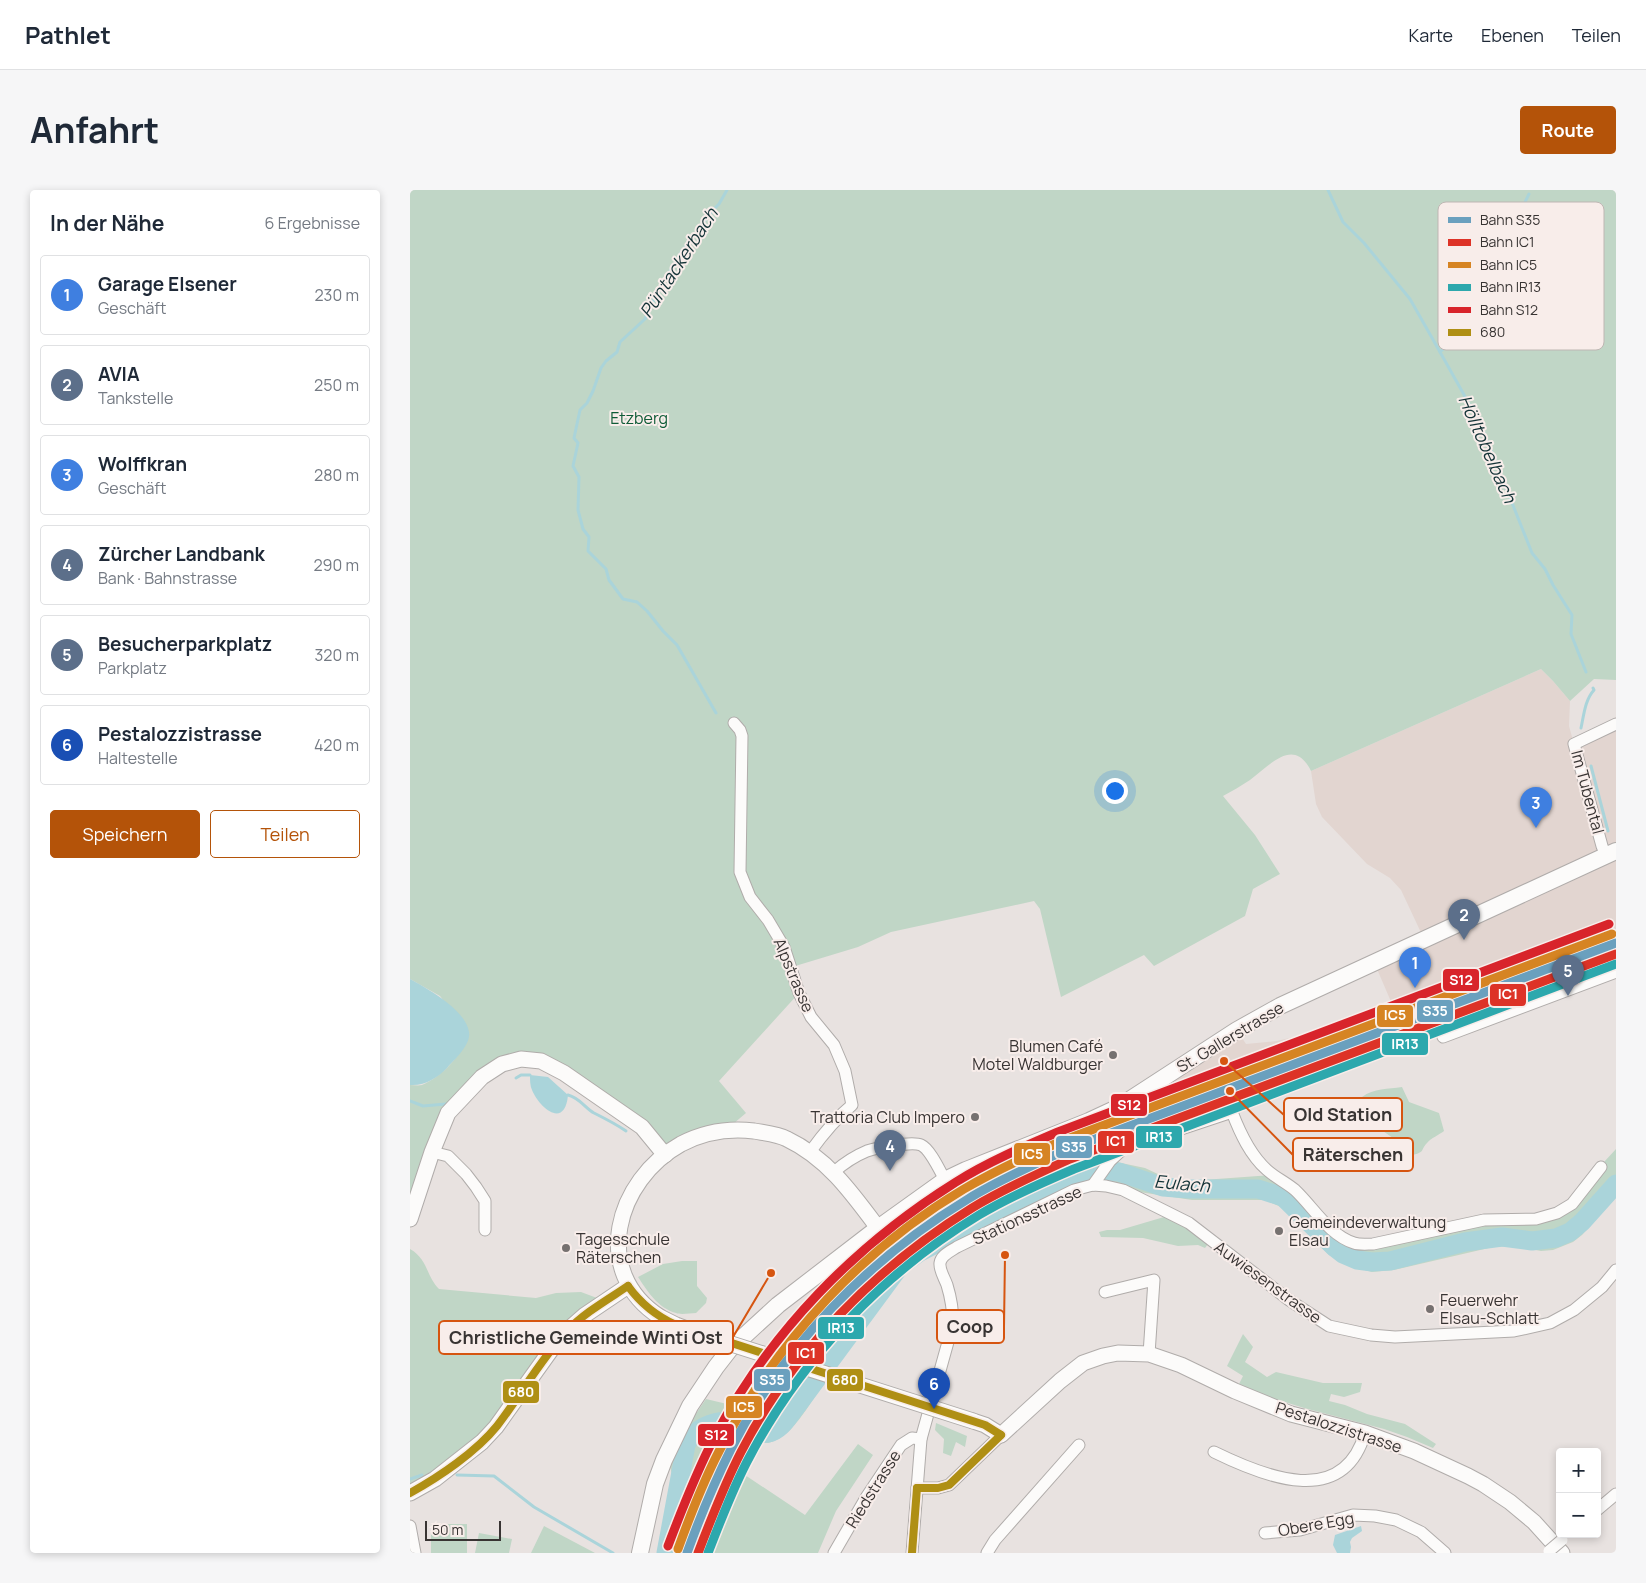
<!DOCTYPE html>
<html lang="de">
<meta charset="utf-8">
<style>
body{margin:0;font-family:Manrope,sans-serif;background:#f6f6f7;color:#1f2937}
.controls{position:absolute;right:15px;bottom:15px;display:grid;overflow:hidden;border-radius:5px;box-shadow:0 2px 8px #0003}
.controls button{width:45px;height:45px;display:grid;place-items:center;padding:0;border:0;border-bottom:1px solid #e0e1e3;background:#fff;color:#1f2937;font:25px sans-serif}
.scale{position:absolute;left:15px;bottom:12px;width:76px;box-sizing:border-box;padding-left:5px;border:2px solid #383433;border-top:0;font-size:14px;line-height:18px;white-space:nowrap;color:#383433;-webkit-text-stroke:4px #f8edea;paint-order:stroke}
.you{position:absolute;left:704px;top:600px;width:18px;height:18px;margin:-12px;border:4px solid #fff;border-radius:50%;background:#1a73e8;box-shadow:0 0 0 8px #1a73e833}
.badge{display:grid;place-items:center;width:32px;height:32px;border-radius:50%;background:#b45309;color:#fff;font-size:16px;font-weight:700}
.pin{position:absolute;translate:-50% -41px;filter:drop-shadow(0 1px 2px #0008)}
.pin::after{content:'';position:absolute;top:26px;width:18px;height:15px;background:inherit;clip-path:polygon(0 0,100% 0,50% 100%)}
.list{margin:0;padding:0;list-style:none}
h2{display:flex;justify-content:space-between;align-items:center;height:65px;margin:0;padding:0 20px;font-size:21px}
h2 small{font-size:16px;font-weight:400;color:#747a83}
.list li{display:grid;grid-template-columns:32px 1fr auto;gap:15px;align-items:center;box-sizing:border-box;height:80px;margin:0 10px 10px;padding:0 10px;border:1px solid #e0e1e3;border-radius:5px}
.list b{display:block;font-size:19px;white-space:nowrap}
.list p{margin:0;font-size:16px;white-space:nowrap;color:#747a83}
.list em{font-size:16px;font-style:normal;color:#747a83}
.actions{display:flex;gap:10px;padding:15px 20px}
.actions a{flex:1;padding:11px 0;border:1px solid #b45309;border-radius:5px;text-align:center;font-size:18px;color:#b45309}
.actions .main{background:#b45309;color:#fff}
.map{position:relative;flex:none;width:1206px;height:1363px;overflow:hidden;border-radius:5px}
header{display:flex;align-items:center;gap:30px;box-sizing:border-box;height:70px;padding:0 25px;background:#fff;border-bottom:1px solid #e0e1e3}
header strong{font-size:24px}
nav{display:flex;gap:28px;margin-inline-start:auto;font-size:18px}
.intro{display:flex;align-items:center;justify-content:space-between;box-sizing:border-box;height:120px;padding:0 30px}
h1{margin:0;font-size:35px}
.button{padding:12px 22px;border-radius:5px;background:#b45309;color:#fff;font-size:18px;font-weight:700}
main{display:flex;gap:30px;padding:0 30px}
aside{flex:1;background:#fff;border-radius:5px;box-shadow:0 2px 8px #0003}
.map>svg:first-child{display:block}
.built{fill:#e2d5d0}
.green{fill:#c0d6c6}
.water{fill:#aad4da}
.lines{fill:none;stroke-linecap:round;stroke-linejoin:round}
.stream{stroke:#aad4da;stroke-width:3}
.river{stroke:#aad4da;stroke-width:19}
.street-casing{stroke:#b0acaa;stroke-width:13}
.secondary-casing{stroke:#b0acaa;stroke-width:17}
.primary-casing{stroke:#b0acaa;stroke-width:18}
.street{stroke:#fcfbfa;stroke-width:11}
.secondary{stroke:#fcfbfa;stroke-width:15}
.primary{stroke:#fcfbfa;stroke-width:16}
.street-bridge-casing{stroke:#b0acaa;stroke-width:13;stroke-linecap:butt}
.secondary-bridge-casing{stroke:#b0acaa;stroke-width:17;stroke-linecap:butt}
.street-bridge{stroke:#fcfbfa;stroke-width:11}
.secondary-bridge{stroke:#fcfbfa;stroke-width:15}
.bus-1-casing{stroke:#f8edea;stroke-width:11}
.bus-1{stroke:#af8f14;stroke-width:8}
.rail-1-casing{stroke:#f8edea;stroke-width:12}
.rail-2-casing{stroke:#f8edea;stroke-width:12}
.rail-3-casing{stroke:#f8edea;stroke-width:12}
.rail-4-casing{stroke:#f8edea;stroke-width:12}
.rail-5-casing{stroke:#f8edea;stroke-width:12}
.rail-1{stroke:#6aa0be;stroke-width:9}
.rail-2{stroke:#dd3327;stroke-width:9}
.rail-3{stroke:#d68423;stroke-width:9}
.rail-4{stroke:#2da8ad;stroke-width:9}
.rail-5{stroke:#d8242b;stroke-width:9}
.poi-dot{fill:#767170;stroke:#f8edea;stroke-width:2}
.labels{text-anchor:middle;stroke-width:4;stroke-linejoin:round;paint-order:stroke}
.park-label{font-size:16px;fill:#0f5c37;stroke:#f8edea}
.street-label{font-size:16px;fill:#383433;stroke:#f8edea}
.poi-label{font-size:16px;fill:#383433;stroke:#f8edea;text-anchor:start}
.water-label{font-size:18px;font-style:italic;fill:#133337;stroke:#f8edea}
.key{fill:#f8edea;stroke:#beb6b3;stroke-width:1}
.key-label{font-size:14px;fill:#383433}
.leader{fill:none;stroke:#d65510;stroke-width:2}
.callout-dot{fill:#d65510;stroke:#f8edea;stroke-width:2}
.callout{fill:#f8edea;stroke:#d65510;stroke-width:2}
.callout-label{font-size:18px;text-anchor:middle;font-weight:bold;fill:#383433}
.line-badge{stroke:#f8edea;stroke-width:2}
.badge-label{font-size:14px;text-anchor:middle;font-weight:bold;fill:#fff}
</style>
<header>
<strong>Pathlet</strong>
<nav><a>Karte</a><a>Ebenen</a><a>Teilen</a></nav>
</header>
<div class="intro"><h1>Anfahrt</h1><a class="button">Route</a></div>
<main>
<aside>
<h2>In der Nähe<small>6 Ergebnisse</small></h2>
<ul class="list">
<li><span class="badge" style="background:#3f7fe0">1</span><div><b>Garage Elsener</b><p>Geschäft</p></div><em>230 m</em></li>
<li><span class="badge" style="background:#5c6f8a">2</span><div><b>AVIA</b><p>Tankstelle</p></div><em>250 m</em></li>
<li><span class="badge" style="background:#3f7fe0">3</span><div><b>Wolffkran</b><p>Geschäft</p></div><em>280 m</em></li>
<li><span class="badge" style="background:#5c6f8a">4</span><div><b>Zürcher Landbank</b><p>Bank · Bahnstrasse</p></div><em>290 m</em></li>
<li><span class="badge" style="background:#5c6f8a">5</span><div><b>Besucherparkplatz</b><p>Parkplatz</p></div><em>320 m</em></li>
<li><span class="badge" style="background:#1a4fb4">6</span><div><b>Pestalozzistrasse</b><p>Haltestelle</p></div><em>420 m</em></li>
</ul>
<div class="actions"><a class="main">Speichern</a><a>Teilen</a></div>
</aside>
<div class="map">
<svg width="1206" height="1363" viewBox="0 0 1206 1363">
<rect width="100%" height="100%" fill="#e8e2e0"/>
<path class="built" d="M1131 479 1143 491 1160 511 1159 536 1164 554 1206 534V782L1033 847 1015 848 845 912 822 922 714 958 700 971 683 967 640 982 562 1021 517 1049 470 1086 443 1110 419 1136 390 1170 363 1207 339 1246 309 1305 287 1363H270L283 1326 301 1285 334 1218 348 1197 406 1124 430 1098 457 1072 488 1048 546 1008 548 1000 658 942 827 840 836 854 867 851 908 841 982 814 964 772 1014 749 991 700 980 688 957 674 912 627 906 614 901 581Z"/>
<g class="green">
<path d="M0 0H1206V490L1184 489 1160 511 1143 491 1131 479 901 581C884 546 860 575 840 590 831 596 822 601 813 606L845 645 870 684 843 699 835 726 744 776 734 765 651 807 630 719 624 711 481 742 448 757 382 777 389 803 309 891 336 923 316 940 255 965 245 951 131 871 92 874 38 923 0 1029V895C4 895 8 896 12 895 33 886 53 864 59 843L30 806 0 789Z"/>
<path d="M992 897 999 912 1029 923 1034 941C1029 945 1021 948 1017 953 1010 960 1016 962 1002 965L987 949 983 948 970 939 958 926 952 907C964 898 978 899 992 897Z"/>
<path d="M1206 959V1007L1172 1045 1163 1052 1143 1060 1131 1061 1105 1056 1083 1057 984 1080 962 1082 940 1076 919 1065 871 1017 855 1010H782L683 995 547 1057 528 1062 517 1049 562 1021 600 1001 640 982 683 967 735 978 765 992 863 985 946 1054 1147 1023Z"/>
<path d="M754 1027 778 1039 798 1054 795 1058 788 1055 768 1056 733 1048 691 1047 689 1042 697 1040H710Z"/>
<path d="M0 1059C18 1069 16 1086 29 1099L126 1108 146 1103 171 1102 187 1108 86 1237 0 1303Z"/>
<path d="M272 1071H287V1096L297 1108 296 1113 286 1123C280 1123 271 1125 266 1123 248 1118 238 1102 228 1087L253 1074Z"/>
<path d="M481 1077 488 1085 445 1143 447 1145 411 1193 412 1196C399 1214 382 1248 358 1253 353 1253 347 1252 342 1251L339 1246C379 1182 421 1126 481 1077Z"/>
<path d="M833 1144 843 1157 835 1172 857 1187 866 1182 913 1193H952L950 1202 934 1207 921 1204 919 1211 935 1215 957 1224 995 1234 1026 1254 1023 1258 997 1247 974 1239 894 1218 862 1208 829 1194 833 1186 817 1176Z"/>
<path d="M296 1209 334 1218 283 1326 270 1363H251L263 1290 260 1276 283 1228Z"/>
<path d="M526 1233 557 1246 555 1257 546 1252 541 1266 533 1263 534 1249 525 1240Z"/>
<path d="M448 1254 463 1265 426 1321 408 1363H287L309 1305 323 1277 395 1325Z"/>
<rect x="21" y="1334" width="36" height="29"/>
<path d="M134 1336 185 1363H121Z"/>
<path d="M69 1343 102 1349 99 1363H65Z"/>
</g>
<g class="water">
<path d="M0 789C18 799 56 820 59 842 61 855 45 869 37 878 27 888 15 896 0 895Z"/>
<path d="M120 885 138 887 158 905C155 939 130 919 122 900 120 896 120 890 120 885Z"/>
<path d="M951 1336 952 1341 942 1348 940 1352 941 1357 940 1363H927L923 1355 925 1345Z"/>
</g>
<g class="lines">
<g class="stream">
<path d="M918 0 933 32 954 53 1000 109 1030 162 1071 235 1122 363 1135 379 1143 395 1162 425 1161 444 1176 482"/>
<path d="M1054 139 1081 110C1076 94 1083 92 1096 84L1099 72 1097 60 1098 53 1110 22 1119 4"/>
<path d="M1030 162 1044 149"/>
<path d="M306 523 267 455 253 441 237 421 227 412 213 409 199 390 196 379 178 361 179 347 173 339 168 320 169 287 163 276 168 253 164 248 170 220 177 213 183 201 191 178 196 171 207 162 210 152 235 129 247 103 270 64 302 21 309 14 317 0"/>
<path d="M1171 538C1174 524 1175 510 1184 500L1183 498"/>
<path d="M1181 576 1198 641"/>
<path d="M106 888 111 885H120"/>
<path d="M158 905C170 908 175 918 184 923 196 929 206 934 216 941"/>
<path d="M0 911 13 916 36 914"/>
<path d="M505 1061 510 1062"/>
<path d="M47 1285 84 1286 124 1317 203 1363"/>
<path d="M0 1289 12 1285"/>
</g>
<path class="river" d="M256 1363 276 1255C283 1239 305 1229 321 1232 334 1235 345 1245 358 1243 371 1241 378 1227 386 1217L490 1076 510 1062 663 984 686 981 709 982 753 997 779 999H848L873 1007 924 1057 933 1064 947 1070 962 1072 980 1071 1055 1052 1092 1047 1122 1051 1146 1048 1160 1042 1172 1032 1206 994"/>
<defs>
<g id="street">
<path d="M324 533 330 540 332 546 330 682 340 707 358 730 374 757 389 803 401 827 424 855 435 881 442 915C425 929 413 944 400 962"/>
<path d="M1196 666 1192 656 1164 554 1206 534"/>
<path d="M1033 847 1206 782"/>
<path d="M22 962 38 966 56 984 66 997 75 1011V1040"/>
<path d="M424 982C433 974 445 966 457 961 466 958 502 951 511 955 520 959 530 981 535 990"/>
<path d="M683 995 700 971 714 958 822 922C830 943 840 965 857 980 866 988 877 993 885 1000 904 1018 919 1045 944 1053 950 1055 957 1054 963 1054L1074 1030 1126 1029 1147 1023 1162 1014 1191 977"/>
<path d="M695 1102 744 1090 739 1164"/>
<path d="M804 1262C855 1287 933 1319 955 1243"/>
<path d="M507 1298H528L539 1295 591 1245"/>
<path d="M1187 1320 1206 1304"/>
<path d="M0 1336 5 1363"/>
<path d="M855 1343 890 1340 943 1325 965 1326 986 1330 1011 1342 1035 1363"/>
<path d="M424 1363 457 1306 491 1255 502 1248 511 1249"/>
<path d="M502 1363 511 1249 543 1134C543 1121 541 1108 537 1095 535 1089 529 1080 530 1073 531 1065 541 1061 547 1057L664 1000 683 995 696 996 713 1000 779 1033 879 1110 919 1136 961 1145 985 1147 1104 1141 1140 1133 1164 1120 1192 1097 1206 1080"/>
<path d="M577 1363 585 1350 669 1255"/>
</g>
<g id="secondary">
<path d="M0 1029 22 962 38 923 72 887 92 874 111 869 131 871 154 883 232 937 255 965"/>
<path d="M250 1127C180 1082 206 990 271 954 294 942 319 938 344 941 355 943 368 944 377 949 417 968 442 1003 468 1038"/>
<path d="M563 1231 575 1235 591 1245 650 1191 673 1173 693 1166 708 1163 739 1164 771 1175 825 1201 881 1224 955 1243 1004 1261 1058 1286 1073 1294 1100 1312 1124 1332 1152 1363"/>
<path d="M0 1303 25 1289 72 1252 86 1237 146 1153 159 1139 175 1125 218 1096"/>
</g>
<path id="primary" d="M230 1363 245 1294 254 1270 280 1216 306 1177 320 1159 368 1115 468 1038 535 990 556 980 679 931 707 918 827 840 870 816 1206 661"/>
</defs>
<use href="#street" class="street-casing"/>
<use href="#secondary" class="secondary-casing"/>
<use href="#primary" class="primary-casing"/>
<use href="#street" class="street"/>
<use href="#secondary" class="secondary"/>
<use href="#primary" class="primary"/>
<defs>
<path id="street-bridge" d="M1139 1361 1152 1350"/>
<path id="secondary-bridge" d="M250 1127 266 1135 287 1143 563 1231"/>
</defs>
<use href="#street-bridge" class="street-bridge-casing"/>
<use href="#secondary-bridge" class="secondary-bridge-casing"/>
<use href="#street-bridge" class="street-bridge"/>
<use href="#secondary-bridge" class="secondary-bridge"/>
<defs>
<g id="bus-1">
<path d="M218 1096C231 1114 246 1126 266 1135L575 1235 591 1245"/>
<path d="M507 1298H528L539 1295 591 1245"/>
<path d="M0 1303C29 1287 66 1262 87 1236 111 1205 130 1170 157 1141 174 1123 197 1110 218 1096"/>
<path d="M502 1363 507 1298"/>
</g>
</defs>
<use href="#bus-1" class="bus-1-casing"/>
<use href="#bus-1" class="bus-1"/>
<defs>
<path id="rail-1" d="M277 1363C290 1327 304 1293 321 1259 373 1156 460 1068 558 1009 589 990 623 975 656 960L1206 753"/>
<path id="rail-2" d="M288 1363C301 1329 314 1295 331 1262 383 1161 465 1078 562 1018 593 999 627 984 660 969L1206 764"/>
<path id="rail-3" d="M268 1359C281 1323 295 1286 314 1252 370 1148 453 1059 554 999 585 981 619 965 652 951L1202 744"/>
<path id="rail-4" d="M298 1363C311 1330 323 1297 340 1266 393 1167 473 1083 569 1025 599 1007 631 993 664 979L1206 774"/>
<path id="rail-5" d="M258 1356C272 1319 286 1283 304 1248 360 1142 445 1055 546 992 578 972 613 957 648 942L1199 734"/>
</defs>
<use href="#rail-1" class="rail-1-casing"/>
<use href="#rail-2" class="rail-2-casing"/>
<use href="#rail-3" class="rail-3-casing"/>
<use href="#rail-4" class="rail-4-casing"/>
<use href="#rail-5" class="rail-5-casing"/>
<use href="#rail-1" class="rail-1"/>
<use href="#rail-2" class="rail-2"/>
<use href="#rail-3" class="rail-3"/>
<use href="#rail-4" class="rail-4"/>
<use href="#rail-5" class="rail-5"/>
</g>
<g class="poi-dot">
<circle cx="703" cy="865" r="5"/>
<circle cx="565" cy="927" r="5"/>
<circle cx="869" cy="1041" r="5"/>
<circle cx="156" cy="1058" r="5"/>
<circle cx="1020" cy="1119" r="5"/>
</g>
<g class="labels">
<g class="park-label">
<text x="229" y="234">Etzberg</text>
</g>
<g class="street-label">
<text transform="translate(1178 602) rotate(75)" y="6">Im Tubental</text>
<text transform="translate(384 785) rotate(67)" y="6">Alpstrasse</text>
<text transform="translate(820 847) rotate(-31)" y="6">St. Gallerstrasse</text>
<text transform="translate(617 1025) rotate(-25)" y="6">Stationsstrasse</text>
<text transform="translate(858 1092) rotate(36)" y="6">Auwiesenstrasse</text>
<text transform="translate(929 1237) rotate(18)" y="6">Pestalozzistrasse</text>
<text transform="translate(463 1299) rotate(-58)" y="6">Riedstrasse</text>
<text transform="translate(906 1334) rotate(-10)" y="6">Obere Egg</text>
</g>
<g class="poi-label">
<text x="693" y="862" text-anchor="end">Blumen Café<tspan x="693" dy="18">Motel Waldburger</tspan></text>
<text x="555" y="933" text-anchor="end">Trattoria Club Impero</text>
<text x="879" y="1038">Gemeindeverwaltung<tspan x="879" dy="18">Elsau</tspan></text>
<text x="166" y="1055">Tagesschule<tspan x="166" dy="18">Räterschen</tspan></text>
<text x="1030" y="1116">Feuerwehr<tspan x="1030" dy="18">Elsau-Schlatt</tspan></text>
</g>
<g class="water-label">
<text transform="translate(269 73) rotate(-57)" y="6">Püntackerbach</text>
<text transform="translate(1077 259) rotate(66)" y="6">Hölltobelbach</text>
<text transform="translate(772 994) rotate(5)" y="6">Eulach</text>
</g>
</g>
<rect x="1028" y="12" width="166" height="148" rx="8" class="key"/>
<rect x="1038" y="27" width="23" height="6" fill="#6aa0be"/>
<rect x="1038" y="49" width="23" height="7" fill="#dd3327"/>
<rect x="1038" y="72" width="23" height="6" fill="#d68423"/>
<rect x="1038" y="94" width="23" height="7" fill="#2da8ad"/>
<rect x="1038" y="117" width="23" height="6" fill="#d8242b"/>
<rect x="1038" y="139" width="23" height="7" fill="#af8f14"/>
<g class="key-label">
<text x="1070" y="35">Bahn S35</text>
<text x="1070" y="57">Bahn IC1</text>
<text x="1070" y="80">Bahn IC5</text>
<text x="1070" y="102">Bahn IR13</text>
<text x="1070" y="125">Bahn S12</text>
<text x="1070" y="147">680</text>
</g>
<path class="leader" d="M814 871L874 925M820 901L883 965M595 1065L594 1137M361 1083L323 1147"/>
<g class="callout-dot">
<circle cx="814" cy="871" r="5"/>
<circle cx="820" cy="901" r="5"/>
<circle cx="595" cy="1065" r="5"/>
<circle cx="361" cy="1083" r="5"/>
</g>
<g class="callout">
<rect x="874" y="908" width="118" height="33" rx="5"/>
<rect x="883" y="948" width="120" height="33" rx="5"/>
<rect x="527" y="1120" width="67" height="33" rx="5"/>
<rect x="29" y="1131" width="294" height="33" rx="5"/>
</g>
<g class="callout-label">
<text x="933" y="931">Old Station</text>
<text x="943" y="971">Räterschen</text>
<text x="560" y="1143">Coop</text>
<text x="176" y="1154">Christliche Gemeinde Winti Ost</text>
</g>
<g class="line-badge">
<rect x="1032" y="778" width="38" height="24" rx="5" fill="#d8242b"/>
<rect x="1079" y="793" width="38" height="24" rx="5" fill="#dd3327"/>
<rect x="1006" y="809" width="38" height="24" rx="5" fill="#6aa0be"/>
<rect x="966" y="814" width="38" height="24" rx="5" fill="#d68423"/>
<rect x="971" y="842" width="48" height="24" rx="5" fill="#2da8ad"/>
<rect x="700" y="903" width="38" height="24" rx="5" fill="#d8242b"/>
<rect x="725" y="935" width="48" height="24" rx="5" fill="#2da8ad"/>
<rect x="687" y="940" width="38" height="24" rx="5" fill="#dd3327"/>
<rect x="645" y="945" width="38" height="24" rx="5" fill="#6aa0be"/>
<rect x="603" y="952" width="38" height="24" rx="5" fill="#d68423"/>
<rect x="407" y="1126" width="48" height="24" rx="5" fill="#2da8ad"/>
<rect x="377" y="1151" width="38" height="24" rx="5" fill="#dd3327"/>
<rect x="416" y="1178" width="38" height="24" rx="5" fill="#af8f14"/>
<rect x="343" y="1178" width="38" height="24" rx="5" fill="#6aa0be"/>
<rect x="92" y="1190" width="38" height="24" rx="5" fill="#af8f14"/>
<rect x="315" y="1205" width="38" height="24" rx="5" fill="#d68423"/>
<rect x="287" y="1233" width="38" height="24" rx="5" fill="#d8242b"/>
</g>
<g class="badge-label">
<text x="1051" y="795">S12</text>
<text x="1098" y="809">IC1</text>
<text x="1025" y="826">S35</text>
<text x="985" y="830">IC5</text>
<text x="995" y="859">IR13</text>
<text x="719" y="920">S12</text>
<text x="749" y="952">IR13</text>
<text x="706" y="956">IC1</text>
<text x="664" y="962">S35</text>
<text x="622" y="969">IC5</text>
<text x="431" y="1143">IR13</text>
<text x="396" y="1168">IC1</text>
<text x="435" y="1195">680</text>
<text x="362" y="1195">S35</text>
<text x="111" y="1207">680</text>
<text x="334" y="1222">IC5</text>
<text x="306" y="1250">S12</text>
</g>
</svg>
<div class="controls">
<button>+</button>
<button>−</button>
</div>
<div class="scale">50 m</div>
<div class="you"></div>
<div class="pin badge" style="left:1005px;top:798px;background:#3f7fe0">1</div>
<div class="pin badge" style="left:1054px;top:750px;background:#5c6f8a">2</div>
<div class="pin badge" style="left:1126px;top:638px;background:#3f7fe0">3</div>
<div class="pin badge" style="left:480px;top:981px;background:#5c6f8a">4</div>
<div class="pin badge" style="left:1158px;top:806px;background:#5c6f8a">5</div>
<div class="pin badge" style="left:524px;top:1219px;background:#1a4fb4">6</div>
</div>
</main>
